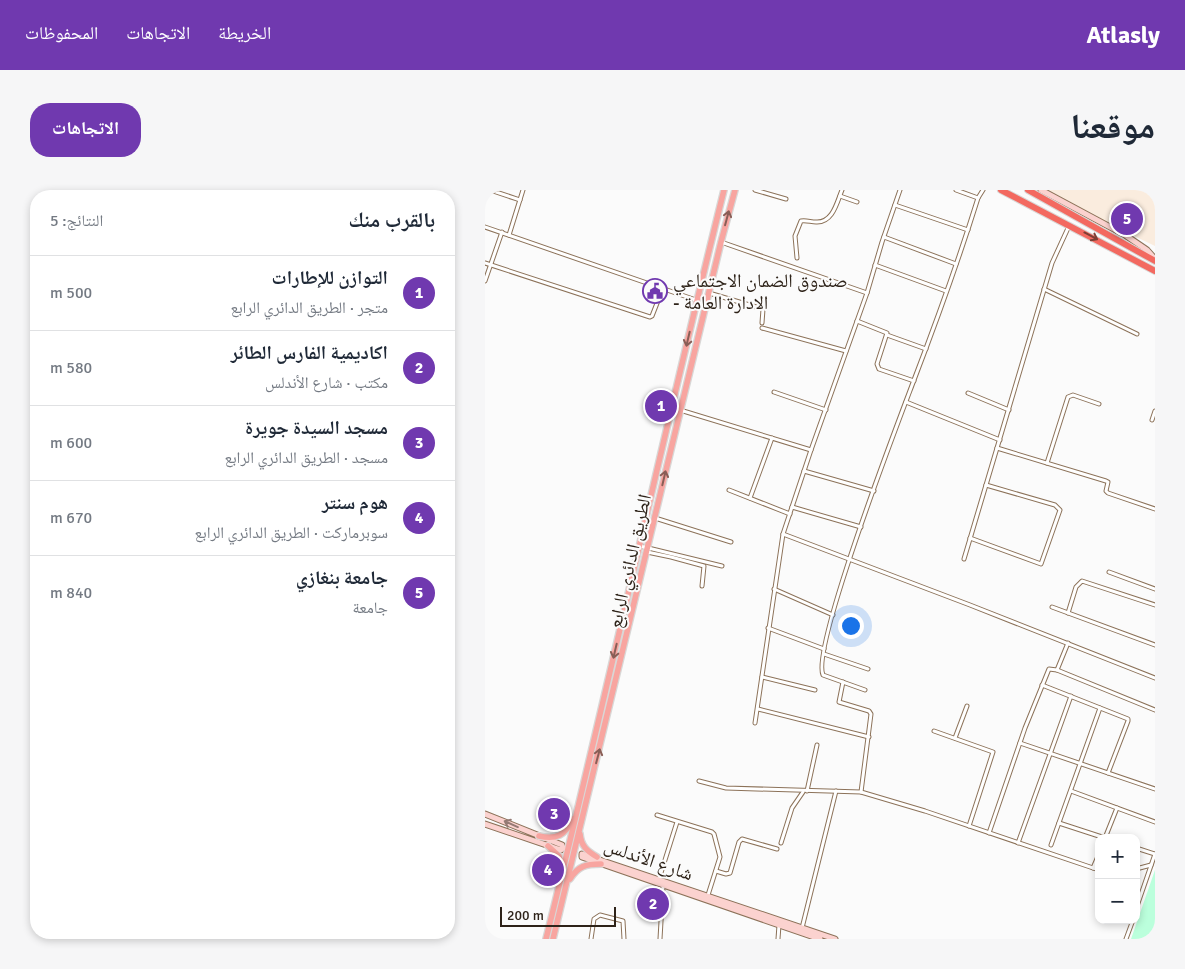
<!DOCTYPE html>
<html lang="ar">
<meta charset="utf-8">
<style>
body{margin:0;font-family:Signika,"Noto Naskh Arabic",sans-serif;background:#f6f6f7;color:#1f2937;direction:rtl}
.controls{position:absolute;right:15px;bottom:15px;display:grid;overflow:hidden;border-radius:10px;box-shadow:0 2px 8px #0003}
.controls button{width:45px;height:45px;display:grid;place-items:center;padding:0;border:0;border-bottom:1px solid #e0e1e3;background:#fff;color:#1f2937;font:25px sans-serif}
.scale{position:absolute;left:15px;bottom:12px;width:116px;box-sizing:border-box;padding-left:5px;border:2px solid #2e2319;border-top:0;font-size:14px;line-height:18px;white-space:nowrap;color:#2e2319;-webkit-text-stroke:4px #fbfbfb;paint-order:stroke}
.you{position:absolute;left:365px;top:435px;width:18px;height:18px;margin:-12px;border:4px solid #fff;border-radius:50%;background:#1a73e8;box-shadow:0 0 0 8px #1a73e833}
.badge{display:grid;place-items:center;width:32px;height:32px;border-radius:50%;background:#7039af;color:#fff;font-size:16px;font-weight:700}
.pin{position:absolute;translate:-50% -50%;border:2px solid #fff;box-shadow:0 1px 5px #0006}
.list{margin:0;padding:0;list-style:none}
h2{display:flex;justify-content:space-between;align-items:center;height:65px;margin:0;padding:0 20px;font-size:21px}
h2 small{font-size:16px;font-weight:400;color:#747a83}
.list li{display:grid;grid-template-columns:32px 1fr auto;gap:15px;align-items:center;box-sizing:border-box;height:75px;padding:0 20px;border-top:1px solid #e0e1e3}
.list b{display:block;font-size:19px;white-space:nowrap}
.list p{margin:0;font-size:16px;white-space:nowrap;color:#747a83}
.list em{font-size:16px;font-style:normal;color:#747a83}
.map{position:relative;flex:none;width:670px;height:749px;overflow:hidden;direction:ltr;border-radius:20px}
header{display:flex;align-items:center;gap:30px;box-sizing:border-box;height:70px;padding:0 25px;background:#7039af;color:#fff}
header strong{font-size:24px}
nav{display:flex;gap:28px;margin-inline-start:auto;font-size:18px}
.intro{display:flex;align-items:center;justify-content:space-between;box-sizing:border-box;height:120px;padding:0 30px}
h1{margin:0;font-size:35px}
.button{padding:12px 22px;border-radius:20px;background:#7039af;color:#fff;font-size:18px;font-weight:700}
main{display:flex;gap:30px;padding:0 30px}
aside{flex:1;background:#fff;border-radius:20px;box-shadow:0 2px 8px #0003}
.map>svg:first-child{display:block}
.built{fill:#faecde}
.green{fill:#bbffdc}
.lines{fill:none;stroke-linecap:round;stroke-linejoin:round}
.street-casing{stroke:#8c7259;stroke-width:5}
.secondary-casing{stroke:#8c7259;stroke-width:7}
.primary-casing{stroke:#d9d7d6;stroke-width:8}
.highway-casing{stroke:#d9d7d6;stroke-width:8}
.street{stroke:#fff;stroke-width:3}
.secondary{stroke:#fbd2cf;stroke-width:5}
.primary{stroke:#f8a5a0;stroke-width:5.5}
.highway{stroke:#f36960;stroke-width:6}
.oneway{stroke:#895e56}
.oneway2{stroke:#7d3f35}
.oneway3{stroke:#947a74}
.labels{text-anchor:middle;stroke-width:4;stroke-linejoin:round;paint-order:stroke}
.poi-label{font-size:19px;fill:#2e2319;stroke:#fbfbfb;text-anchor:start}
.street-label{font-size:19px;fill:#2e2319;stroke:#fbfbfb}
</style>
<header>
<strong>Atlasly</strong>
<nav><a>الخريطة</a><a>الاتجاهات</a><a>المحفوظات</a></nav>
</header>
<div class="intro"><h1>موقعنا</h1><a class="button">الاتجاهات</a></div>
<main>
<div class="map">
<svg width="670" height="749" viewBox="0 0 670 749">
<rect width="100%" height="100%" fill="#fbfbfb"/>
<path class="built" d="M559 0H670V56L620 32Z"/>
<path class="green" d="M670 680V749H646Z"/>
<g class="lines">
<defs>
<g id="street">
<path d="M5 0 35 10"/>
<path d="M270 0 301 9"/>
<path d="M471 0 493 8"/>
<path d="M355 6 372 12"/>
<path d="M410 15 483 40"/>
<path d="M0 37 211 110"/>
<path d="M24 45 38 0"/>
<path d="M399 47 471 74"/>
<path d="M236 52 382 103"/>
<path d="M312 68 310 46 316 31C321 30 326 32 331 32 348 33 352 12 357 0"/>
<path d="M0 73 165 127 167 126 178 98"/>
<path d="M390 75 461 101"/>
<path d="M0 91 17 42"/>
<path d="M559 99 652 144"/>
<path d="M224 103 278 119 277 133"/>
<path d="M372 131 402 143 392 174 394 179 429 191"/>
<path d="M277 138 361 161"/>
<path d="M402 145 441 159"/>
<path d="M289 202 341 220"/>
<path d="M483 203 524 220"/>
<path d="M421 212 515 250"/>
<path d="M195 220 326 260"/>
<path d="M667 230 670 221"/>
<path d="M512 258 621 291 623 292 621 301 623 303 670 319"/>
<path d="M562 273 583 207 588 205 614 214"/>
<path d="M319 281 389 301"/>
<path d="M244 300 305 324"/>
<path d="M265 308 287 248"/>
<path d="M307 317 376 337"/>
<path d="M170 328 246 352"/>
<path d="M298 344 485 415 670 488"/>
<path d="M485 348 556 374 575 320 570 315 501 295"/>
<path d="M155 356 237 376"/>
<path d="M162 362 186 367 219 376 217 396"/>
<path d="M479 369 567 73 584 36"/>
<path d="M624 382 670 399"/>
<path d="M289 399 348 425"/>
<path d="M567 417 670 455"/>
<path d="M583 423 591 397 597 391 670 415"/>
<path d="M283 438 339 459"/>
<path d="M339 464 383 479"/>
<path d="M572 480 583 453"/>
<path d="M277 487 330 500"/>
<path d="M358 492 354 512 384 521 386 524 376 602"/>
<path d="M557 495 643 529V531L623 583"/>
<path d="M380 500 338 485C326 458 414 230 429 190 452 130 474 69 493 8L498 0"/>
<path d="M273 519 384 547"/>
<path d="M270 533 298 344 326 260 382 103 397 52 415 0"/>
<path d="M449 541 508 562 484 636"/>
<path d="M470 548 482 516"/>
<path d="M535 553 670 599"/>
<path d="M214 591 241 598 376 602 440 621 614 680"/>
<path d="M322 601 332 555"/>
<path d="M586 601 670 632"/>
<path d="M172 625 227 642 229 644 235 667 223 705"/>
<path d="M574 633 620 648"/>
<path d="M504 643 540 538 564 479 572 480 670 520"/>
<path d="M620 648 632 618"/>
<path d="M296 653 307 618 318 602"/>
<path d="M533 653 586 506"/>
<path d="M566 655 615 518"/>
<path d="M651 658 670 664"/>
<path d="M608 678 614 664"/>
<path d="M651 679 666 675"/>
<path d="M231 681 241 684 245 683 254 652 257 649 292 659"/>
<path d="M174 689 192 632"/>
<path d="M651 719 670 664"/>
<path d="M317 738 351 601"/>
<path d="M106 749 109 729 115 725 138 731 139 749"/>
<path d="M175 749 178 696"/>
<path d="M293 749 294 735"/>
<path d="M641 749 648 730"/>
</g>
<g id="secondary">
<path d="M556 0 640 45 662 60 670 69"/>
<path d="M0 624 77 655 78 658 76 660 0 634"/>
<path d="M335 749 97 667V664L350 749"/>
</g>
<g id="primary">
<path d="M95 644C96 656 102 661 112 667"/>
<path d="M54 646C72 650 80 645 88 629"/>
<path d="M63 656 74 666 77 679"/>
<path d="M85 689C93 676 101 674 116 674"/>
<path d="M61 749C123 500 177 249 239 0"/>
<path d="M68 749 236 52 250 0"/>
</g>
<g id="highway">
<path d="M516 0 670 81"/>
<path d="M543 0 670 71"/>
</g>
</defs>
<use href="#street" class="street-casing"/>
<use href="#secondary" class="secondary-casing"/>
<use href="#primary" class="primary-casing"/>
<use href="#highway" class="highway-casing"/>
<use href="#street" class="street"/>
<use href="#secondary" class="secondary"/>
<use href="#primary" class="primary"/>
<use href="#highway" class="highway"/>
</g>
<defs><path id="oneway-shaft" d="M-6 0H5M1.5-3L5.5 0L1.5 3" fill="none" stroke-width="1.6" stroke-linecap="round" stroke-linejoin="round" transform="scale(1.25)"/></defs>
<g class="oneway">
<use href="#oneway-shaft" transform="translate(242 28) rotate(-75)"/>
<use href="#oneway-shaft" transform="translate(203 149) rotate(103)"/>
<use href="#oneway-shaft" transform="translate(179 288) rotate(-77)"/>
<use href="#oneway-shaft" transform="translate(130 461) rotate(103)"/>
<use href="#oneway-shaft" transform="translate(113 566) rotate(-75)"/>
</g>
<use class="oneway2" href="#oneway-shaft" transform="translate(606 46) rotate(28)"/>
<use class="oneway3" href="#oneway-shaft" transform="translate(26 634) rotate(-156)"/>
<defs>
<symbol id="civic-ring" viewBox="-11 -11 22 22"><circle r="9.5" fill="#fbfbfb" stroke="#7039af" stroke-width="1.5"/><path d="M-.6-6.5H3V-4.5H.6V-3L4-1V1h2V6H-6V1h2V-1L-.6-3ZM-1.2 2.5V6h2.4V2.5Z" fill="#7039af"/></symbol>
</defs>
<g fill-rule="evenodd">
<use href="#civic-ring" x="156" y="87" width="28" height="28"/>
</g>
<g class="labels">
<g class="poi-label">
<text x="188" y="97">صندوق الضمان الاجتماعي<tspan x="188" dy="22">- الادارة العامة</tspan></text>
</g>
<g class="street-label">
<text transform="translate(144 371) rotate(-77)" y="7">الطريق الدائري الرابع</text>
<text transform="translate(164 669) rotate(19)" y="7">شارع الأندلس</text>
</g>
</g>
</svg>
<div class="controls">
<button>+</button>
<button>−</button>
</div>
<div class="scale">200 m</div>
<div class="you"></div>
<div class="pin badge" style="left:176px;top:216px">1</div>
<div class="pin badge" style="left:168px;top:714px">2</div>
<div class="pin badge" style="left:69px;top:624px">3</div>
<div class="pin badge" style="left:63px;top:680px">4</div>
<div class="pin badge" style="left:642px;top:29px">5</div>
</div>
<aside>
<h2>بالقرب منك<small>النتائج: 5</small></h2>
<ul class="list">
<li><span class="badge">1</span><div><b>التوازن للإطارات</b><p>متجر · الطريق الدائري الرابع</p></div><em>500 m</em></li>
<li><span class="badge">2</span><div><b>اكاديمية الفارس الطائر</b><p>مكتب · شارع الأندلس</p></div><em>580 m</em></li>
<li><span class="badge">3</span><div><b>مسجد السيدة جويرة</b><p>مسجد · الطريق الدائري الرابع</p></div><em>600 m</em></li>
<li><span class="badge">4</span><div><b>هوم سنتر</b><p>سوبرماركت · الطريق الدائري الرابع</p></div><em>670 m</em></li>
<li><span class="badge">5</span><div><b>جامعة بنغازي</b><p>جامعة</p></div><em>840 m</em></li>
</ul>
</aside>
</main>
